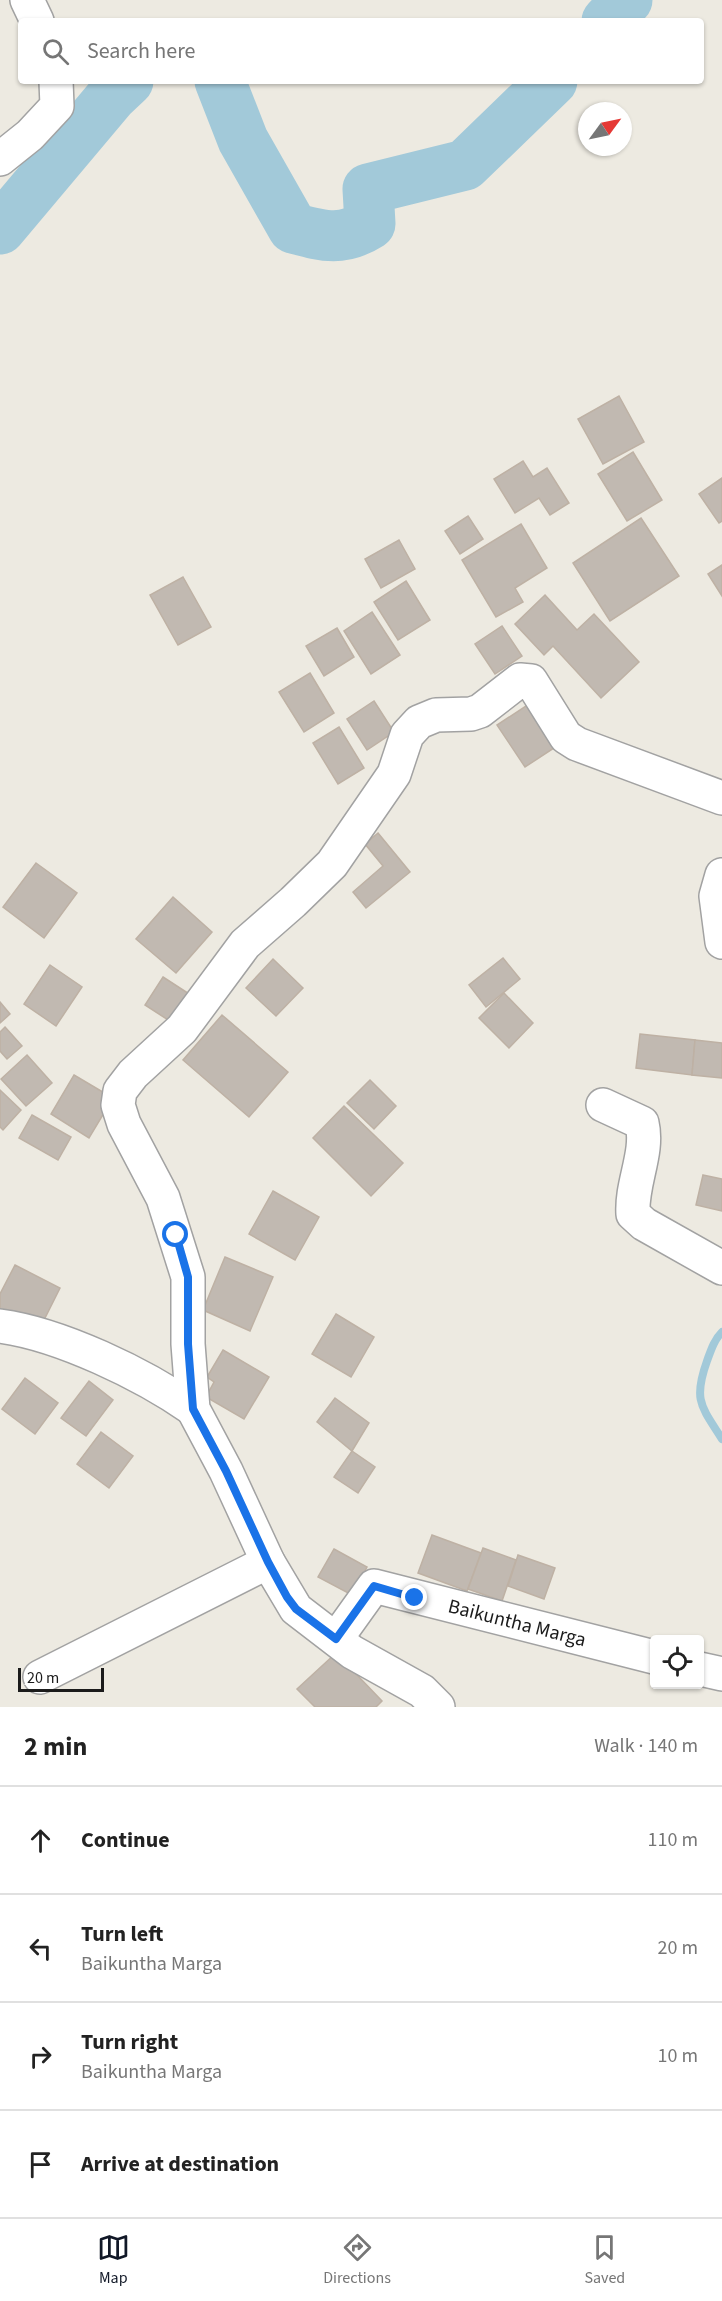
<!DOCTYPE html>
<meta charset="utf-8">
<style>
body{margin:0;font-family:"Source Sans 3",sans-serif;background:#f2f2f2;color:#222}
.controls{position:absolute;right:18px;bottom:18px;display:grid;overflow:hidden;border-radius:6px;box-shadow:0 2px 4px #0004}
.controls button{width:54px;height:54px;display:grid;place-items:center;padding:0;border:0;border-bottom:2px solid #e0e0e0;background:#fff;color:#222;font:30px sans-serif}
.compass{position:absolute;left:578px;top:102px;width:54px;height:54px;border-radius:50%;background:#fff;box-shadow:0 2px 4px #0004;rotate:57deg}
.scale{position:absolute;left:18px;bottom:15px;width:86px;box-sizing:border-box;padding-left:6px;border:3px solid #1b1b1b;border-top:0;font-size:16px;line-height:21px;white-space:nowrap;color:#1b1b1b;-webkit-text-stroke:4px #fff;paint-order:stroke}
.stop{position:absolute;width:18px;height:18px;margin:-14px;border:4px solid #1a73e8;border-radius:50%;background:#fff}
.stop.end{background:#1a73e8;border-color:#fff;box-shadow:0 2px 6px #0008}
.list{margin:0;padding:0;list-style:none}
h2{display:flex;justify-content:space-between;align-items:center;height:78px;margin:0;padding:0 24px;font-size:26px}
h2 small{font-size:20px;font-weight:400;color:#767676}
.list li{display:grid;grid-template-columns:39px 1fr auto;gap:18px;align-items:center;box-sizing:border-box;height:108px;padding:0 24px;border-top:2px solid #e0e0e0}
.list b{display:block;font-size:22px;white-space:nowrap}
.list p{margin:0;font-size:20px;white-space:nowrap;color:#767676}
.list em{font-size:20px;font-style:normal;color:#767676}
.icon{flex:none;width:33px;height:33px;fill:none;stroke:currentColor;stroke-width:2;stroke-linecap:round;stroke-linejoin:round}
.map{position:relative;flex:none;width:722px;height:1707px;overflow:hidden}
.search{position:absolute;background:#fff;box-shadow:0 2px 4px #0004;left:18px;right:18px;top:18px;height:66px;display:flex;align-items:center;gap:15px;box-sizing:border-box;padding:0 21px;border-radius:6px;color:#767676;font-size:22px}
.sheet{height:510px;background:#fff}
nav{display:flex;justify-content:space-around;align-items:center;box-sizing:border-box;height:84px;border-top:2px solid #e0e0e0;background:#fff;font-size:16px;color:#767676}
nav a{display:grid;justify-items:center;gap:3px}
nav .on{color:#111827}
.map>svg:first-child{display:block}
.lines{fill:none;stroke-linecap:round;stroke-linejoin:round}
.stream{stroke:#a2c9d9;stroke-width:8}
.river{stroke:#a2c9d9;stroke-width:51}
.building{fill:#c1b9b1;stroke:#beb1a4;stroke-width:1.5}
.street-casing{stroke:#a2a2a2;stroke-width:36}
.street{stroke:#fff;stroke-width:33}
.route{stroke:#1a73e8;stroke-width:8}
.labels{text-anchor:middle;stroke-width:4.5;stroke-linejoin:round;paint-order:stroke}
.street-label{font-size:20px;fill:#1b1b1b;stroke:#fff}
</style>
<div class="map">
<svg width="722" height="1707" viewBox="0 0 722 1707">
<rect width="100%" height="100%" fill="#edeae1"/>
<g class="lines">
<path class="stream" d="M722 1332C714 1340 711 1350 707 1361 693 1400 701 1406 722 1439"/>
<g class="river">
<path d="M607 21 627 0"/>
<path d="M220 81 243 140 293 228C323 236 342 242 370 224L368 189 465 165 552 81"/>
<path d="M0 229 111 97 128 81"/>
</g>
</g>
<g class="building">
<path d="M619 396 644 442 603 464 578 419Z"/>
<path d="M633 452 662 500 627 521 598 474Z"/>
<path d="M523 461 533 477 547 468 569 503 550 515 539 498 515 513 494 479Z"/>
<path d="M722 478V521L719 523 699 494Z"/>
<path d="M468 516 483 539 460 554 445 531Z"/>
<path d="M641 518 679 576 610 621 573 563Z"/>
<path d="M521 524 547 568 515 588 523 602 496 617 462 560Z"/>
<path d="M399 540 415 569 381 588 365 559Z"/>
<path d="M722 565V596L708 574Z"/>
<path d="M183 577 211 627 178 645 150 595Z"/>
<path d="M406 581 430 620 398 640 374 602Z"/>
<path d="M545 595 577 630 594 614 639 662 601 698 553 646 544 655 515 624Z"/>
<path d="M372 612 400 655 371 674 344 631Z"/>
<path d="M502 626 522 656 495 674 475 644Z"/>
<path d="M337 628 354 657 324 676 306 646Z"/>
<path d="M310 673 334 713 304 732 279 692Z"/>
<path d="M374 701 394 732 367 750 347 719Z"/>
<path d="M529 704 557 746 525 767 497 725Z"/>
<path d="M339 727 364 768 338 784 313 743Z"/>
<path d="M378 833 410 872 366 908 353 892 383 866 365 844Z"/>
<path d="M36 863 77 893 44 938 3 907Z"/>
<path d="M173 897 212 932 176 973 136 939Z"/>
<path d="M503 958 520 979 486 1007 469 985Z"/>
<path d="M273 959 303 988 276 1016 246 988Z"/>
<path d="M50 965 82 987 56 1026 24 1004Z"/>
<path d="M163 977 197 999 179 1027 145 1005Z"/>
<path d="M504 993 533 1023 509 1048 479 1018Z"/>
<path d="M0 1002 10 1014 0 1023Z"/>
<path d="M222 1015 288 1072 249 1117 183 1060Z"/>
<path d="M5 1027 22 1046 7 1059 0 1051V1032Z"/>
<path d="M640 1034 695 1040 692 1075 636 1068Z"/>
<path d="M695 1040 722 1043V1078L692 1075Z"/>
<path d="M27 1055 52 1083 26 1106 1 1079Z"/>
<path d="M74 1075 113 1098 89 1138 51 1114Z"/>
<path d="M370 1080 396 1106 374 1129 347 1103Z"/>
<path d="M0 1090 21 1110 3 1130 0 1127Z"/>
<path d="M344 1106 403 1163 371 1196 313 1138Z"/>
<path d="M32 1115 71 1137 58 1160 19 1138Z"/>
<path d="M703 1175 722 1179V1211L696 1205Z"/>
<path d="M273 1191 319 1217 295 1260 249 1234Z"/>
<path d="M225 1257 273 1277 250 1331 203 1310Z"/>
<path d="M15 1265 60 1288 39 1330 0 1310V1294Z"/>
<path d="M336 1314 374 1337 351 1377 312 1354Z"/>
<path d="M223 1350 269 1377 244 1419 206 1397 214 1382 207 1377Z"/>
<path d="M25 1378 58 1403 35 1434 2 1409Z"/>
<path d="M89 1381 113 1400 86 1436 61 1418Z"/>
<path d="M335 1398 369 1423 352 1451 317 1422Z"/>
<path d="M101 1432 133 1456 109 1488 77 1464Z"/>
<path d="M352 1451 375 1467 358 1493 334 1477Z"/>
<path d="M432 1535 481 1553 467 1591 418 1573Z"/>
<path d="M483 1548 516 1560 502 1601 468 1589Z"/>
<path d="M334 1549 367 1567 352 1595 318 1577Z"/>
<path d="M518 1555 555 1568 544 1599 508 1586Z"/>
<path d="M336 1653 382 1701 376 1707H315L297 1689Z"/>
</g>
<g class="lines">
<defs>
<g id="street">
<path d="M27 0 37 21"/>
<path d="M0 159 30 135 57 106 56 81"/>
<path d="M722 875 716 896 722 942"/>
<path d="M603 1105 642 1123C649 1153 631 1183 633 1214L644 1224 722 1268"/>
<path d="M0 1326C60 1334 143 1374 193 1409"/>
<path id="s1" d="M336 1639 374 1586 654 1657"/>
<path d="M700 1669 722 1674"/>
<path d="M40 1677 268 1562"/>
<path d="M438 1707 422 1691 352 1652 296 1609 268 1562 226 1471 193 1409 188 1344V1277L163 1198 124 1124 118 1105 120 1091 133 1074 182 1029 245 944 293 902 332 864 394 774 407 735 419 722 436 715 471 714 480 711 520 680 531 681 566 737 577 744 722 798"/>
</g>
</defs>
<use href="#street" class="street-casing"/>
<use href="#street" class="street"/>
</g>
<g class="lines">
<path class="route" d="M176 1235 188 1277V1344L193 1409 226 1471 268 1562 287 1597 296 1609 336 1639 374 1586 415 1598"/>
</g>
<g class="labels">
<g class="street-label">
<text dy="7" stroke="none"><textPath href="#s1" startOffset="213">Baikuntha Marga</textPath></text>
</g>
</g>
</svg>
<div class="controls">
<button><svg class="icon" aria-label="locate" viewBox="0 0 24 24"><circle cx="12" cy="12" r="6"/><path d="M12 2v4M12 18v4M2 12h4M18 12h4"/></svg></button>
</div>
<svg class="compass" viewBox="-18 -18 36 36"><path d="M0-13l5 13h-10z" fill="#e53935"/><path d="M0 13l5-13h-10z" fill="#767676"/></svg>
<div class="scale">20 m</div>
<div class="stop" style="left:176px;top:1235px"></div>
<div class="stop end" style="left:415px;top:1598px"></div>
<div class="search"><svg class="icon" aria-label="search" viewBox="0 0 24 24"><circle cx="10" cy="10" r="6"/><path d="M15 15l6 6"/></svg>Search here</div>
</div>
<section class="sheet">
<h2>2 min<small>Walk · 140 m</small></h2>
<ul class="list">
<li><svg class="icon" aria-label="ahead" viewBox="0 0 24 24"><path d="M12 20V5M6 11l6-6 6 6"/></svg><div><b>Continue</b></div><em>110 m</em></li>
<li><svg class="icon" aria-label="left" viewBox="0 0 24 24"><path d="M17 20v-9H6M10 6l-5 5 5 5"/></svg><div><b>Turn left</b><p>Baikuntha Marga</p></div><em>20 m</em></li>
<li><svg class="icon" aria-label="right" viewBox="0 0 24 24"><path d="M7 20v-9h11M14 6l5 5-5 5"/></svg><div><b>Turn right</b><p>Baikuntha Marga</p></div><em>10 m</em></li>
<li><svg class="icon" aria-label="arrive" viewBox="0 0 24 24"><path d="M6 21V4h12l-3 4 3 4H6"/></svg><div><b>Arrive at destination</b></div></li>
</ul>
</section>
<nav>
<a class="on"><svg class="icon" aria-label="map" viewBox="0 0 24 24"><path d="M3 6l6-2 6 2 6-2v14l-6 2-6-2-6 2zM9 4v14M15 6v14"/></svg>Map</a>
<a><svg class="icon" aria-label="directions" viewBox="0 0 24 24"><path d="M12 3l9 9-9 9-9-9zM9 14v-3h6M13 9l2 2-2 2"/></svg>Directions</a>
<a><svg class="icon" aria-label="saved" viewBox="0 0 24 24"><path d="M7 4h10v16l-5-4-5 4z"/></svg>Saved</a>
</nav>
